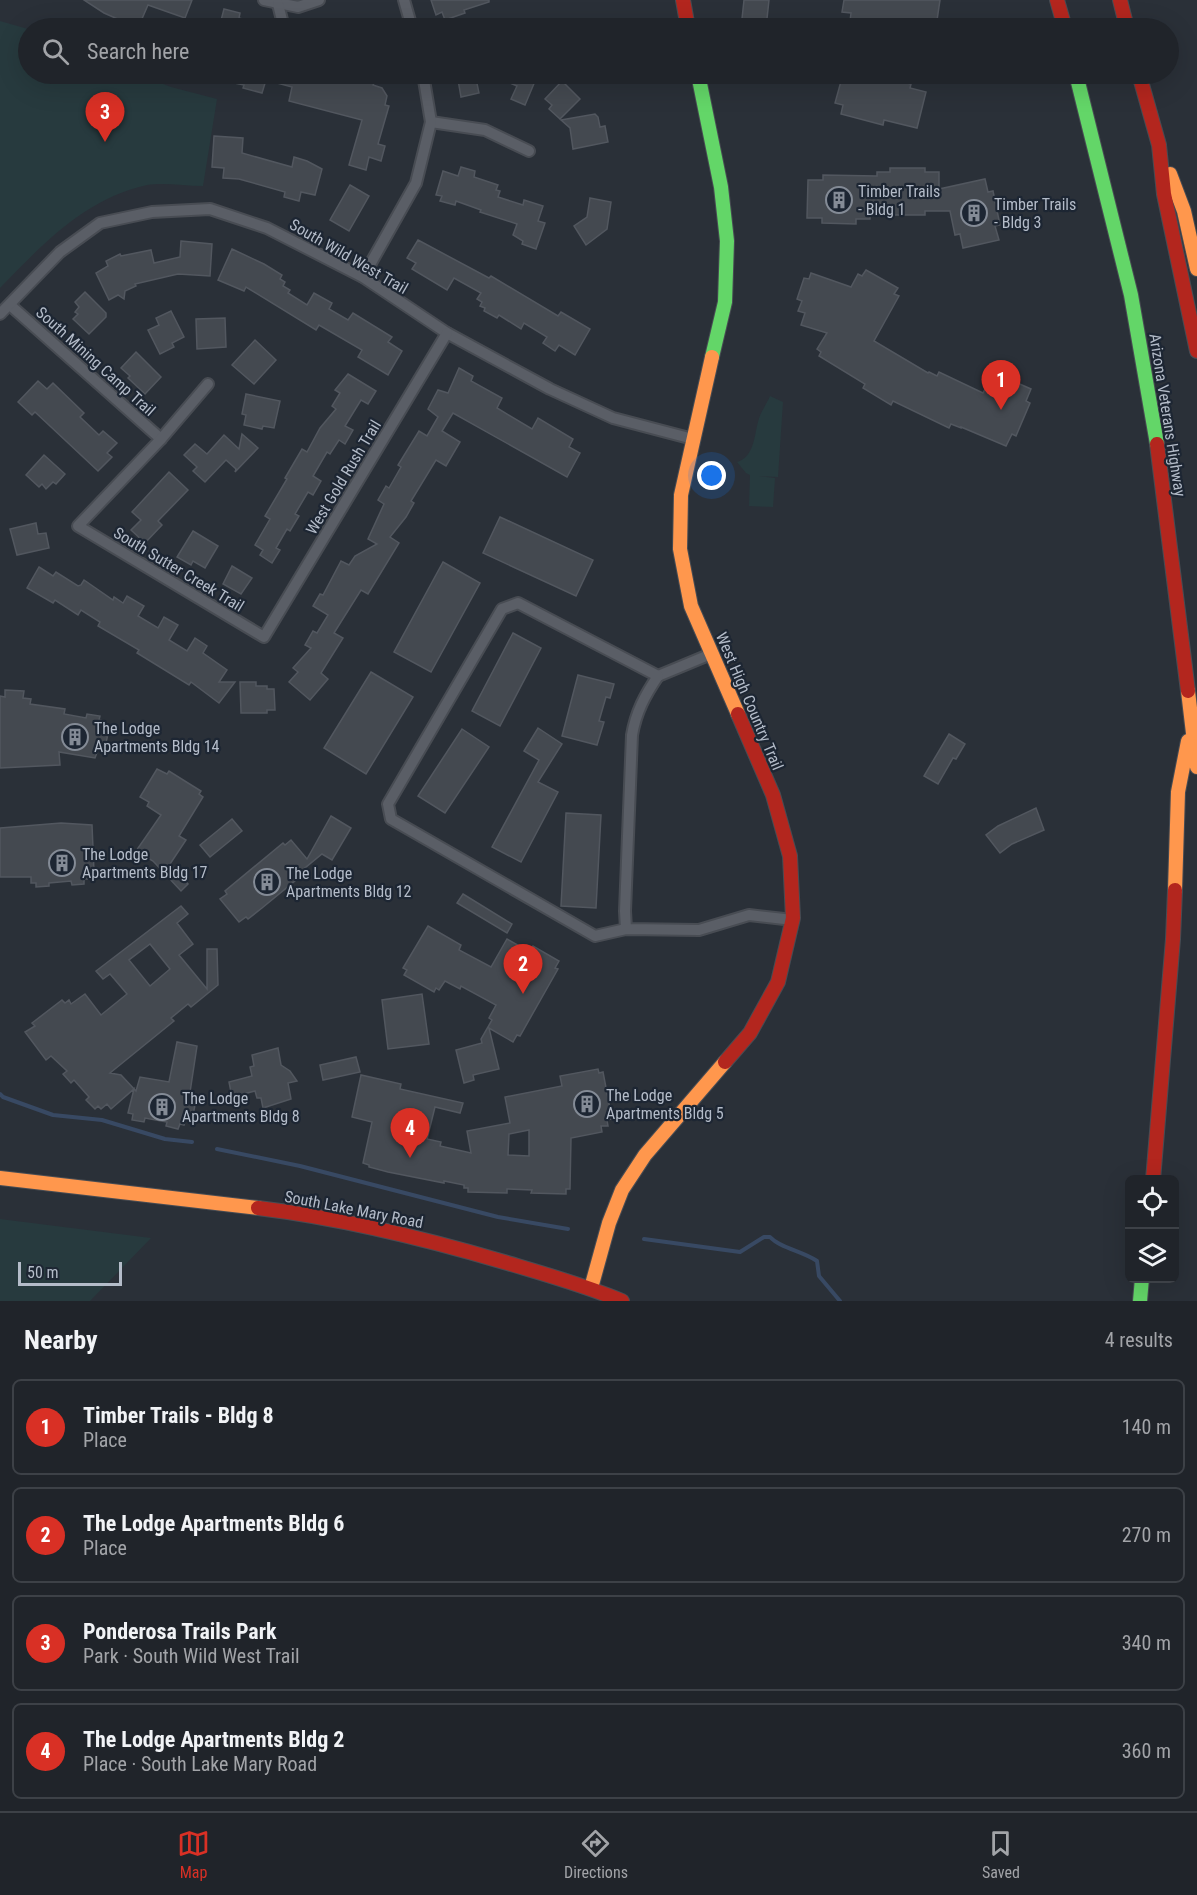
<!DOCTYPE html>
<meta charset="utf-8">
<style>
body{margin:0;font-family:"Roboto Condensed",sans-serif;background:#2d3036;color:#f1f3f6}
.controls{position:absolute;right:18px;bottom:18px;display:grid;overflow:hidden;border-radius:9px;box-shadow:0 6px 24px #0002}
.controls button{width:54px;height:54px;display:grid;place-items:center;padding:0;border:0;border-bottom:2px solid #3d4147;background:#20242a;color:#f1f3f6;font:30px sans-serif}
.scale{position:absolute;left:18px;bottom:15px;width:104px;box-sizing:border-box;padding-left:6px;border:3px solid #b4bcc9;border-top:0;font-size:16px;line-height:21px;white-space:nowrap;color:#b4bcc9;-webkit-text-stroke:4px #1d2633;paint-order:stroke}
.you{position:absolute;left:712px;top:476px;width:21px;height:21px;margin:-15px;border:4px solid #fff;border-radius:50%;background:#1a73e8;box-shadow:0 0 0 9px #1a73e833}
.badge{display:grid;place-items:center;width:39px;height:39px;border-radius:50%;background:#d93025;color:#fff;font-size:20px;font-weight:700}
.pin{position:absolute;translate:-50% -50px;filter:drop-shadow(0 2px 3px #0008)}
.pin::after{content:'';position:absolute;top:32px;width:21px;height:18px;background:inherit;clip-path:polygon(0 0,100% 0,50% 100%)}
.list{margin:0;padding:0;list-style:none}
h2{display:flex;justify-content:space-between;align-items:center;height:78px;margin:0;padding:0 24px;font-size:26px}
h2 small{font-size:20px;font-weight:400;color:#a2a4a8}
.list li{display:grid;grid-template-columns:39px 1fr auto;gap:18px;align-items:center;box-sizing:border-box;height:96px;margin:0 12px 12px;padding:0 12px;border:2px solid #3d4147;border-radius:9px}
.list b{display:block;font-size:22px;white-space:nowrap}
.list p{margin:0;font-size:20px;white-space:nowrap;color:#a2a4a8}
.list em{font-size:20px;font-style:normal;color:#a2a4a8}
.icon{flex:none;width:33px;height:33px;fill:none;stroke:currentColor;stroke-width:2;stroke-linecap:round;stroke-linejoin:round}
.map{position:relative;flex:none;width:1197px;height:1301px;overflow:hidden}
.search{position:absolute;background:#20242a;box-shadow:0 6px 24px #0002;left:18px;right:18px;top:18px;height:66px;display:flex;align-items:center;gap:15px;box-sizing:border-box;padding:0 21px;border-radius:33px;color:#a2a4a8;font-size:22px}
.sheet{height:510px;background:#20242a}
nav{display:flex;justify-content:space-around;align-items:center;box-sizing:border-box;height:84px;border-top:2px solid #3d4147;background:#20242a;font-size:16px;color:#a2a4a8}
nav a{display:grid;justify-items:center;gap:3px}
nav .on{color:#d93025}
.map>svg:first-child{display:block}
.green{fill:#273a3e}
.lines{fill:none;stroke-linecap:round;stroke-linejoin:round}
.stream{stroke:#384963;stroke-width:4}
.building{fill:#444950;stroke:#52575f;stroke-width:1.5;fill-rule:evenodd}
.street-casing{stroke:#484c53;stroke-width:14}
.fast-casing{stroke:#484c53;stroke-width:16}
.slow-casing{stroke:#484c53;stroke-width:16}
.jam-casing{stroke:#484c53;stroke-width:16}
.street{stroke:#5a5e66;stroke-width:10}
.fast{stroke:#63d668;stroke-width:14}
.slow{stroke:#ff974d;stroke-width:14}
.jam{stroke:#b3261e;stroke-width:14}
.labels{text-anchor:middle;stroke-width:4.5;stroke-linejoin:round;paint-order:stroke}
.poi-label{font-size:16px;fill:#b4bcc9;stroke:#1d2633;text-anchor:start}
.street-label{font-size:16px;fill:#b4bcc9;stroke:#1d2633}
</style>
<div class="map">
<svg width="1197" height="1301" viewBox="0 0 1197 1301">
<rect width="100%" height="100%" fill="#2a3038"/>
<g class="green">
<path d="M0 21 28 29V74H137L171 87 217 99 203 186C185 186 164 182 147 185 84 199 43 244 0 288Z"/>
<path d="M770 396 783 402 778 477 759 476 775 478 773 507 749 506 750 475 746 473 737 462C754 457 754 437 758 422 760 413 766 405 770 396Z"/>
<path d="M0 1219 151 1238 90 1301H0Z"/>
</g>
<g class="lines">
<g class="stream">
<path d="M0 1094 3 1097 53 1115 102 1120 165 1139 192 1142"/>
<path d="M217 1149 300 1166 498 1217 568 1229"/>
<path d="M644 1239 740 1252 764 1237H770C780 1248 802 1251 817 1261L819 1276 840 1301"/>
</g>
</g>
<g class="building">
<path d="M84 0H192L185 18 148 5 138 28 104 13Z"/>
<path d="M431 0H489V2L464 10 465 13 445 20 442 12 436 15Z"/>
<path d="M744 0H769L766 28H741Z"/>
<path d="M844 0H940L936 27 925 25 924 28H896L850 21 851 13 842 12Z"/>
<path d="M224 9 240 13 239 18 264 25 263 28H219Z"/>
<path d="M237 74H282L295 77 296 74H352L375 80 373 85 382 88 387 96 385 105 389 106 378 144 385 146 381 161 369 157 366 170 349 165 362 120 289 101 292 87 266 80 262 93 243 88 244 85 234 83Z"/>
<path d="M457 74H475L479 93 461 97Z"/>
<path d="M488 74H538L525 105 511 99 517 86Z"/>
<path d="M843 74 862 76 863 74H868L911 84 910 88 926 92 917 128 884 120 883 125 841 114 843 105 835 103Z"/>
<path d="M562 81 580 99 560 119 549 109 552 105 545 99Z"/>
<path d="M595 114 598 117 600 127 605 126 608 142 573 149 570 128 561 120Z"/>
<path d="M214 136 243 138 242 153 292 167 294 157 307 161 322 169 315 195 301 192 299 201 284 197 285 192 239 179 223 178 224 168 212 167Z"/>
<path d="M461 167 475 171 474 177 498 185 496 190 500 191 498 197 523 205 524 200 543 206 538 221 545 223 536 249 522 244 523 241 513 235 517 224 480 212 481 210 456 201 455 205 440 201 442 196 436 195 443 171 458 176Z"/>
<path d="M890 168H925V172H939V189L985 179 988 192 993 191 1000 225 995 226 999 240 963 248 960 234 955 235 950 211H925V215H870V219H856V224L822 223V218H807L808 180H823V175L877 176V172H890Z"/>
<path d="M350 185 369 196 349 231 330 220Z"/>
<path d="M590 198 611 202 607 229 586 245 574 226 587 217Z"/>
<path d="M418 240 489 278 491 276 558 316 561 312 590 329 575 355 559 345 555 351 543 343 547 337 524 323 521 329 499 315 497 318 484 311 485 308 480 306 482 302 477 299 481 293 454 278 447 290 412 269 416 263 407 258Z"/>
<path d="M181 241 212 244 210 276 178 274 135 284 136 286 125 291 124 299 118 295 109 300 96 273 108 266 106 261 120 254 121 256 151 250 154 263 180 257Z"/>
<path d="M232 249 264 264 282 275 280 279 285 282 283 286 290 290 288 293 307 305 314 293 332 303 329 309 348 320 353 313 392 337 388 342 402 351 388 375 358 357 362 350 319 325 316 330 246 287 244 291 218 280Z"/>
<path d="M866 270 898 288 894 294 899 296 874 341 928 373 929 372 937 376 939 372 983 393 987 385 991 387 997 374 1031 389 1026 401 1030 403 1016 436 1012 434 1006 446 961 427V428L951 424 949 428 893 401 891 405 863 388 865 384 819 356 821 352 817 349 827 333 801 325 805 313 798 311 802 301 797 299 804 278 809 279 811 273 851 287 858 274 862 276Z"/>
<path d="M85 292 106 313V317L89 334 73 319 78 314 75 312 79 307 75 302Z"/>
<path d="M171 311 184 337 172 343 174 347 160 354 148 330 159 325 156 318Z"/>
<path d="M225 318 226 347 197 349 196 319Z"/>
<path d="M255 340 276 360 254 384 232 365Z"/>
<path d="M136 352 161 377 145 394 128 378 130 376 121 368Z"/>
<path d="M459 368 473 376 471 381 502 398 497 408 532 429 538 418 573 439 569 447 580 453 567 477 453 413 442 431 460 442 446 466 436 460 411 501 414 503 406 517 390 537 399 543 368 594 361 590 334 633 343 638 321 673 328 679 310 700 289 682 298 672 293 668 311 648 305 645 313 631 317 633 328 615 313 606 320 594 323 595 341 561 349 565 355 556 377 544 368 539 384 504 378 500 386 486 389 488 401 467 398 465 419 431 427 436 438 417 428 409 438 390 448 393Z"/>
<path d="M348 374 376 391 368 404 361 400 345 426 353 430 345 444 339 440 330 454 327 452 313 476 321 481 313 495 308 492 295 514 299 516 290 531 287 529 276 548 280 550 272 563 260 555 263 550 255 545 270 519 265 516 287 479 285 478 302 449 307 452 320 428 336 409 332 406 340 393 335 390Z"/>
<path d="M38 381 47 389 53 383 84 413 80 417 99 435 103 431 117 443 107 453 112 457 98 471 35 412 32 415 18 402Z"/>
<path d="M246 394 280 401 274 428 263 426 262 429 244 425 246 415 242 414Z"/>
<path d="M242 434 258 448 235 472 236 469 226 460 205 482 193 471 197 467 184 455 195 444 207 454 224 435 239 449Z"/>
<path d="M44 455 65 474 56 484 53 482 46 489 42 484 39 487 26 475Z"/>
<path d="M169 472 188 490 158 521 162 525 145 543 131 530 141 520 132 512Z"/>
<path d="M500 517 593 560 576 596 483 553Z"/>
<path d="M36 523 38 534 46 533 49 548 17 555 10 529Z"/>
<path d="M193 531 218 546 205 568 193 561 191 565 177 557Z"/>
<path d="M443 562 480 583 431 672 394 652Z"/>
<path d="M232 566 252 578 241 594 223 584Z"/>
<path d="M39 567 53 576 56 572 78 586 81 585 84 580 113 600 114 597 123 603 127 596 144 606 138 616 158 628 164 617 178 625 169 640 187 651 195 638 207 646 203 653 227 670 219 682H235L219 703 191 682 189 685 137 653 139 650 98 626 100 622 81 610 78 615 55 600 53 603 27 588Z"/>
<path d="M513 633 541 648 500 726 472 711Z"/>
<path d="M371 672 413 697 366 774 324 748Z"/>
<path d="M578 675 614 684 610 698 606 697 599 721 604 722 597 745 562 736Z"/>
<path d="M240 682H256V686H267V689H274L275 710H267V713H241Z"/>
<path d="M5 690 24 691 23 698 31 699 30 704 65 709 64 714 86 718 87 714 100 716 99 720 104 721 102 728 109 729 105 748 99 747 95 758 59 752 60 765 0 768V696L5 697Z"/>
<path d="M538 728 562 744 538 782 558 792 521 862 492 847 539 760 524 751Z"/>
<path d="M462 729 489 747 445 813 418 796Z"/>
<path d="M949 734 965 744 956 759 953 758 938 784 924 776Z"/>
<path d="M157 769 167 774 169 771 188 783 201 791 199 794 203 797 179 836 186 840 170 864 188 884 181 891 153 861 136 851 161 815 147 806 149 802 140 797Z"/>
<path d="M1036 808 1044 830 1012 844 1000 853 986 835 998 826Z"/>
<path d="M566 813 601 815 596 908 561 906Z"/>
<path d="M331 816 351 828 332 860 322 854 305 868 307 871 262 908 248 919 246 917 239 922 220 899 227 894 225 891 283 843 285 845 291 840 307 859Z"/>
<path d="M232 819 242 831 210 857 200 845Z"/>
<path d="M61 823 92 825 94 872H88V879H84V884L72 885 71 881 49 883V886L36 887V883H31V877H0V828Z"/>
<path d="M463 894 512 924 507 933 457 903Z"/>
<path d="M181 906 188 914 177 923 193 944 179 955 207 989V949H217L218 985 191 1007 188 1004 171 1018 174 1021 110 1073 121 1075 136 1091 140 1077 169 1082 177 1042 197 1046 189 1099 196 1101 192 1119 186 1117 184 1125 180 1124 178 1129 166 1126 167 1122 145 1118 144 1122 132 1120 133 1114 128 1113 134 1089 111 1109 107 1104 101 1109 98 1106 95 1109 86 1100 89 1097 74 1080 71 1083 63 1074 67 1071 51 1056 46 1060 25 1032 35 1026 32 1023 62 1000 65 1003 69 1000 71 1004 85 994 101 1015 127 994 110 974 103 979 96 971ZM150 944 170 969 150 986 129 960Z"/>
<path d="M428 926 461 945 459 950 491 967 507 939 530 952 533 946 559 961 555 968 558 969 520 1036 517 1035 513 1042 489 1028 499 1069 473 1075 474 1080 464 1083 456 1050 482 1043 481 1039 492 1020 489 1018 496 1005 461 986 460 989 445 981 439 990 436 988 434 992 404 975 407 970 403 968Z"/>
<path d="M422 994 429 1044 388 1049 382 1000Z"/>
<path d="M278 1048 281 1065 290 1071 297 1081 288 1083 291 1099 263 1108 261 1098H257L255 1091 232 1097 229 1082 252 1076 250 1067 254 1066 252 1055Z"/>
<path d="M356 1057 360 1072 323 1080 320 1065Z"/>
<path d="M598 1069 599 1073 603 1072 612 1119 607 1120 608 1126H601L602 1132 571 1138 570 1189H566V1194L531 1193 532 1190 507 1189V1193L468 1192V1188H464V1185L444 1181V1183L388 1172 369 1167V1165L363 1163 372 1122 352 1117 361 1075 401 1084 400 1089 463 1103 460 1113 435 1107 427 1139 441 1142 440 1146 471 1153 467 1131 510 1123 505 1097 562 1086 560 1076ZM529 1130V1156L508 1155 509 1134Z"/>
</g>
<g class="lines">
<defs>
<g id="street">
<path d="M264 0 298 7 319 0"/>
<path d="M404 0 412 28"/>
<path d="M278 4 284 28"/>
<path d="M431 122 485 130 529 151"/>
<path d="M363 277 416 183 431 122 423 74"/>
<path d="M10 305 161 439"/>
<path d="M0 314 60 252 100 223 152 212 210 209 267 228 363 277 447 333 550 389 613 418 693 439"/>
<path d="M208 384 161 439 78 526 264 637 447 333"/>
<path d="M658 676 711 654"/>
<path d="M626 929 625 911 632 735C636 712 645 695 658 676L518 603 502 609 388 804 391 819 595 936 626 929 699 930 749 915 793 920"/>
</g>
<g id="fast">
<path d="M698 74 721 187 727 241 725 302 712 357"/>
<path d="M1076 74 1131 295 1157 444"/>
<path d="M1140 1301 1142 1278"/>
</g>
<g id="slow">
<path d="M1170 174 1184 211 1197 269"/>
<path d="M712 357 681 495 680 549 691 606 738 714"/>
<path d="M1188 691 1197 767"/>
<path d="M1175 890 1178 792 1188 741"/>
<path d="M0 1178 258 1208"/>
<path d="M591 1288 609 1223 622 1190 645 1155 725 1062"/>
</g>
<g id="jam">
<path d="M683 0 688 28"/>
<path d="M1057 0 1065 28"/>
<path d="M1120 0 1127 28"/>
<path d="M1139 74 1159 145 1164 194 1197 351"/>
<path d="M1157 444 1188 691"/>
<path d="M725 1062 750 1033 778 982 793 918 790 856 773 795 738 714"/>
<path d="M1153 1180 1173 939 1175 890"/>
<path d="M258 1208C341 1218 423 1238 504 1262 544 1274 584 1285 622 1301"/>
</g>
</defs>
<use href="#street" class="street-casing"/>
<use href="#fast" class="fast-casing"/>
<use href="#slow" class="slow-casing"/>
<use href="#jam" class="jam-casing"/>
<use href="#street" class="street"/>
<use href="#fast" class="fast"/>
<use href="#slow" class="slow"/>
<use href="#jam" class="jam"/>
</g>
<defs>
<symbol id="building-ring" viewBox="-11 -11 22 22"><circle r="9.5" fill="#1d2633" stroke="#848b96" stroke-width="1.5"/><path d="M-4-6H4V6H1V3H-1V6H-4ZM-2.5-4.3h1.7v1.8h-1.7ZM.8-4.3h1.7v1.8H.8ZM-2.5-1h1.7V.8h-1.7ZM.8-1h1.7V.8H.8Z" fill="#848b96"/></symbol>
</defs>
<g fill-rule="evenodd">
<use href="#building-ring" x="824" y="185" width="30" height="30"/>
<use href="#building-ring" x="959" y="198" width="30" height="30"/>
<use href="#building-ring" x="60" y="722" width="30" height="30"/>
<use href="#building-ring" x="47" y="848" width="30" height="30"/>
<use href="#building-ring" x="252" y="867" width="30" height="30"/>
<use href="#building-ring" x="572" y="1089" width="30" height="30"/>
<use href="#building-ring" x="147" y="1092" width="30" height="30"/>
</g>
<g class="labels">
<g class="poi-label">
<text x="858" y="197">Timber Trails<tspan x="858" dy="18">- Bldg 1</tspan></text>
<text x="994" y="210">Timber Trails<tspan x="994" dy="18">- Bldg 3</tspan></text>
<text x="94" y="734">The Lodge<tspan x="94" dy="18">Apartments Bldg 14</tspan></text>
<text x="82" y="860">The Lodge<tspan x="82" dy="18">Apartments Bldg 17</tspan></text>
<text x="286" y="879">The Lodge<tspan x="286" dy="18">Apartments Bldg 12</tspan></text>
<text x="606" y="1101">The Lodge<tspan x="606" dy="18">Apartments Bldg 5</tspan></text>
<text x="182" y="1104">The Lodge<tspan x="182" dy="18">Apartments Bldg 8</tspan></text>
</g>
<g class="street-label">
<text transform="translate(349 256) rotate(30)" y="6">South Wild West Trail</text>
<text transform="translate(96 361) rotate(42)" y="6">South Mining Camp Trail</text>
<text transform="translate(1168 415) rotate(81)" y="6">Arizona Veterans Highway</text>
<text transform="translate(343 477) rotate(-59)" y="6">West Gold Rush Trail</text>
<text transform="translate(179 569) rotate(31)" y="6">South Sutter Creek Trail</text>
<text transform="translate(750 701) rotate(67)" y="6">West High Country Trail</text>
<text transform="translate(354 1209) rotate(11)" y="6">South Lake Mary Road</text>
</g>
</g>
</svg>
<div class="controls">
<button><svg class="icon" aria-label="locate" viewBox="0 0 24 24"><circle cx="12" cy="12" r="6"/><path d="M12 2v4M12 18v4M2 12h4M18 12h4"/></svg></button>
<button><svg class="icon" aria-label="layers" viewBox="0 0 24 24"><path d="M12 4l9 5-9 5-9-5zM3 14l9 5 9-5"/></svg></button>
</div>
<div class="scale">50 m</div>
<div class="you"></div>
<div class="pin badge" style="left:1001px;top:410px">1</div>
<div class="pin badge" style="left:523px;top:994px">2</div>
<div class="pin badge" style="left:105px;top:142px">3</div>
<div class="pin badge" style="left:410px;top:1158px">4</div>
<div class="search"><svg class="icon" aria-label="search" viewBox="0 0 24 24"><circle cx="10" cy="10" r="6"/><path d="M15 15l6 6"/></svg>Search here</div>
</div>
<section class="sheet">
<h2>Nearby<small>4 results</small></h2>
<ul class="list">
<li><span class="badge">1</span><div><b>Timber Trails - Bldg 8</b><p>Place</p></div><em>140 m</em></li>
<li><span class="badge">2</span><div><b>The Lodge Apartments Bldg 6</b><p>Place</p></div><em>270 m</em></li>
<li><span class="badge">3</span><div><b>Ponderosa Trails Park</b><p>Park · South Wild West Trail</p></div><em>340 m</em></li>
<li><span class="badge">4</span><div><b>The Lodge Apartments Bldg 2</b><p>Place · South Lake Mary Road</p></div><em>360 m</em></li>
</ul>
</section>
<nav>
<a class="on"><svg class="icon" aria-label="map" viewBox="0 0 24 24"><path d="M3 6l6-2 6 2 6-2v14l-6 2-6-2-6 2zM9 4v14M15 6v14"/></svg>Map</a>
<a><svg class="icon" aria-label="directions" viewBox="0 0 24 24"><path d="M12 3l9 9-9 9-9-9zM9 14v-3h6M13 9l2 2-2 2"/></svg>Directions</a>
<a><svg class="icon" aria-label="saved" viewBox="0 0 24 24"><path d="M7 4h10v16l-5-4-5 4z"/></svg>Saved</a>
</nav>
